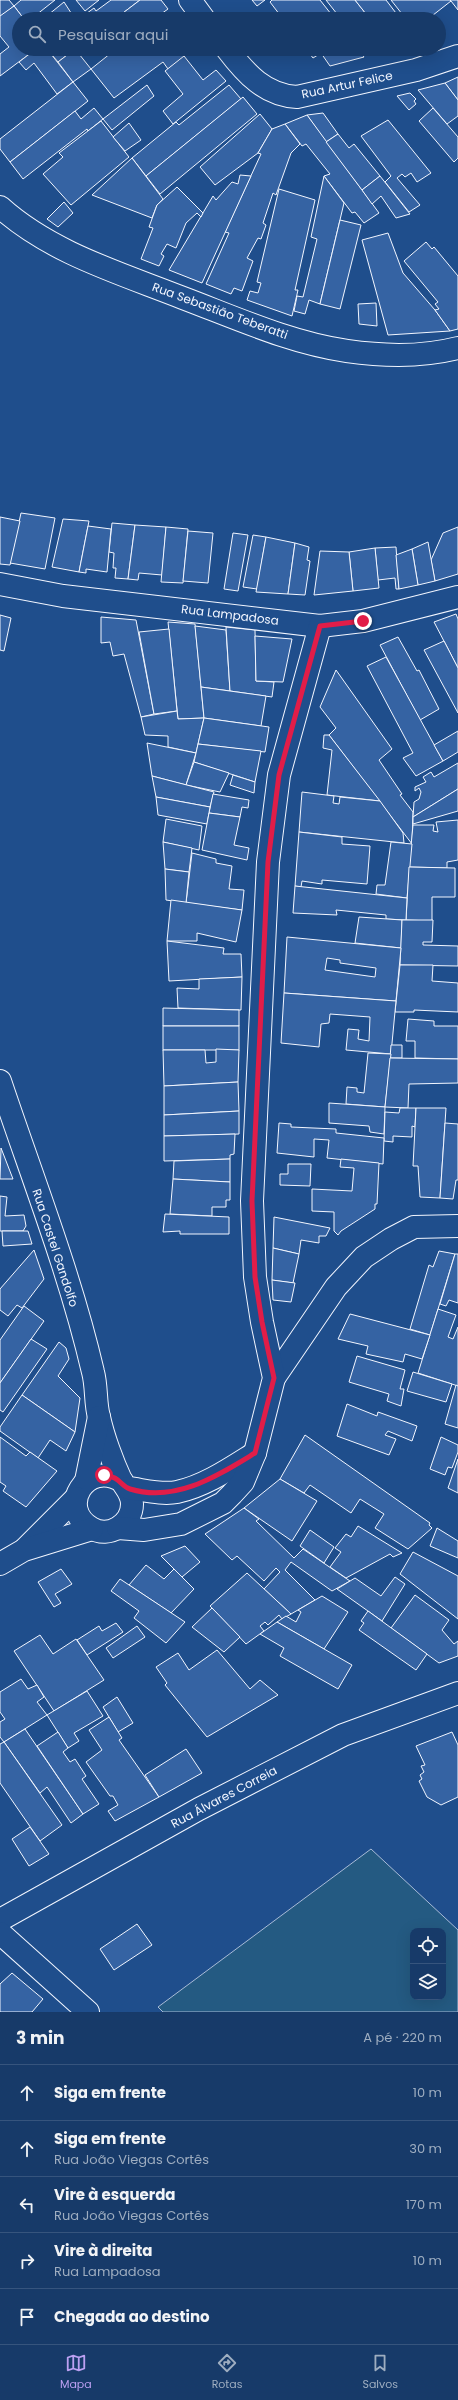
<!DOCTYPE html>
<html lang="pt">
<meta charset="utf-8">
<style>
body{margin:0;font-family:Poppins,sans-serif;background:#244571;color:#f1f3f6}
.controls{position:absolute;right:12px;bottom:12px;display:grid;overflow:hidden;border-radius:8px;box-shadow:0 4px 16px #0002}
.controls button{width:36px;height:36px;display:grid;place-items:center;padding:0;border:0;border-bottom:1px solid #36547d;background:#173a69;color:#f1f3f6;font:20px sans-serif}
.stop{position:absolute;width:12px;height:12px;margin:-9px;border:3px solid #e11d48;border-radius:50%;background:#fff}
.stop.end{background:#e11d48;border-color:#fff;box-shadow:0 1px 4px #0008}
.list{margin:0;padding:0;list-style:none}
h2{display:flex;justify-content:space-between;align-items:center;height:52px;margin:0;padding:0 16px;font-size:17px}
h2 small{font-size:13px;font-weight:400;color:#9eadc0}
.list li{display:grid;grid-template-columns:26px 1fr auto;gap:12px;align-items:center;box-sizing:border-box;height:56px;padding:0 16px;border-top:1px solid #36547d}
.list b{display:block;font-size:15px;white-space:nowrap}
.list p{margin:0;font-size:13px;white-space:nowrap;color:#9eadc0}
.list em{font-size:13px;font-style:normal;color:#9eadc0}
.icon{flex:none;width:22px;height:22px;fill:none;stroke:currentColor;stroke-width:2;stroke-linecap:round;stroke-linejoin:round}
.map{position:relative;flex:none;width:458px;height:2012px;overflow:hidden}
.search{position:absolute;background:#173a69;box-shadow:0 4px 16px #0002;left:12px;right:12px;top:12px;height:44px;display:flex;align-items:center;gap:10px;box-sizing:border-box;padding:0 14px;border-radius:22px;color:#9eadc0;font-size:15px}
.sheet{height:332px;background:#173a69}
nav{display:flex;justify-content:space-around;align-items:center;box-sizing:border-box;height:56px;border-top:1px solid #36547d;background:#173a69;font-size:11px;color:#9eadc0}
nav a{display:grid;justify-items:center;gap:2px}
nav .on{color:#bca0f2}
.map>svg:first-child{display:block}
.green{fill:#245a82;stroke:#a8bbd7;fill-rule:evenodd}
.building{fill:#3563a3;stroke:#f2f6ff;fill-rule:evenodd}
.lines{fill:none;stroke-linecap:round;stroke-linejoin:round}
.minor-casing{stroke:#f2f6ff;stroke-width:24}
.minor{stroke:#1f4e8c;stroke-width:22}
.route{stroke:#e11d48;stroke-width:5}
.labels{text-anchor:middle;stroke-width:3;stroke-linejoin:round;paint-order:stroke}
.street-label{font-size:12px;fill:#f2f6ff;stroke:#1f4e8c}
</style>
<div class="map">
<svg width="458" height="2012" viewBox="0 0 458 2012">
<rect width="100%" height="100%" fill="#1f4e8c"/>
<path class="green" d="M371 1849 458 1930V2012H163L158 2007ZM413 1931H443V1997H413Z"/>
<g class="building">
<path d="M0 0H9L14 6 0 17Z"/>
<path d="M21 0H55L31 19H24L14 6Z"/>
<path d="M76 0H99L85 11Z"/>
<path d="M111 0H140L115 19H79L94 8 96 11Z"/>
<path d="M140 0H161L168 9 154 19H115Z"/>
<path d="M252 0H265L257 6Z"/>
<path d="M272 0H320L335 19H283L270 2Z"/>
<path d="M326 0H355L370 19H341Z"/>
<path d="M355 0H386L399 17 396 19H370Z"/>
<path d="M391 0H450L451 1 428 19H406Z"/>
<path d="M450 0H458V10L451 1Z"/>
<path d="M64 2 75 19H43Z"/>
<path d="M14 6 24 19H19V49H36L0 76V54L9 47 0 36V16Z"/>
<path d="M36 49H47L73 82 57 94 34 63 26 70 19 62Z"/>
<path d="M47 49H71L72 51 58 62Z"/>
<path d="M75 49 91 69 73 82 58 62Z"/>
<path d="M116 49H194L168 69 163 62 114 98 91 69Z"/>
<path d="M306 49H358L364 57 330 66 321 53 313 58Z"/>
<path d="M184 56 203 80 216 70 226 81 173 124 163 111 183 94 165 71Z"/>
<path d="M458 77V100L445 83Z"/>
<path d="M73 82 88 101 10 162 0 149V139Z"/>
<path d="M445 83 458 100V116L447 124 418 90Z"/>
<path d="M147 85 154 96 112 130 103 119Z"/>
<path d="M229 85 241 99 146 176 132 158 176 122 179 125Z"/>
<path d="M410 93 416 99 414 101 416 104 409 110 397 96Z"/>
<path d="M243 97 257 114 160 194 146 176Z"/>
<path d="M94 108 103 119 88 131 87 129 23 179 10 162 75 111 81 119Z"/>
<path d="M433 108 458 137V158L454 162 419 121Z"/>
<path d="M323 113 338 134 326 142 307 115Z"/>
<path d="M260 114 272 129 258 153 215 185 200 167Z"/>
<path d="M307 115 379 213 364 223 355 212 352 213 324 176 330 174 306 144 302 146 285 124Z"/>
<path d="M388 120 431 173 417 182 411 173 405 177 402 174 397 178 420 205 409 212 385 182 391 176 361 136Z"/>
<path d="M101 121 129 157 71 205 43 174 63 157 59 153Z"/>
<path d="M129 123 141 140 125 151 113 137Z"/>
<path d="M285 124 300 144 291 153 276 195 273 193 263 223 266 225 261 239 258 238 247 258 253 261 242 291 234 288 231 294 206 284 229 233 225 232 261 154 258 153 272 129Z"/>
<path d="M338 134 349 148 354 144 380 176 362 190 326 142Z"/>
<path d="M132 158 163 199 157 205 152 218 92 195Z"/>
<path d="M240 175 251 176 202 283 169 270 213 196 216 200 232 182 238 184Z"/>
<path d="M324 176 344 203 320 304 309 300 305 314 294 311 297 296 303 297 317 239 311 237Z"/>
<path d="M380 176 410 214 396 218 381 196 372 204 362 190Z"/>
<path d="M177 187 203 213 201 217 197 213 186 223 176 248 167 244 161 254 164 256 159 266 141 259 153 228 149 227 157 205Z"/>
<path d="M279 189 315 200 295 290H298L292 316 247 300 250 291 258 293 261 283 257 282Z"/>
<path d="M64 202 73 213 58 227 47 219Z"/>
<path d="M340 220 361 225 340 309 320 304Z"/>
<path d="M388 233 403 273 435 310 450 331 388 335 362 240Z"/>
<path d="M426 242 432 249 434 247 458 276V329L450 331 435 310 439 309 435 304 438 302 404 261Z"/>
<path d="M376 303 377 326 359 324 358 304Z"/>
<path d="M21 513 55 518 45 569 10 563Z"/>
<path d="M0 517 20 521 10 565 0 564Z"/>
<path d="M63 519 89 521 79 572 52 567Z"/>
<path d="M112 523 135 525 128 579 115 578 116 568H113L114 553 109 552Z"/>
<path d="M135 525 166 527 162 575 139 573 138 580 128 579Z"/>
<path d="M88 526 111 529 107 572 86 569V573L79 572Z"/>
<path d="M166 527 188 529 183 583 161 582Z"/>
<path d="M458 527V574L435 581 431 560 443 533Z"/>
<path d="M188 531 213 533 208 583 183 581Z"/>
<path d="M233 533 248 535 238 591 224 589Z"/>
<path d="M253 535 266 537 257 589 243 587Z"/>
<path d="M266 537 295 543 288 594 256 592Z"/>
<path d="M428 542 435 581 418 585 412 549Z"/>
<path d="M295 543 309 547 307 560 310 561 305 595 288 594Z"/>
<path d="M396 547 399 589H396L395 578 378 580 375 548Z"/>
<path d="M375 548 379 588 353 591 349 552Z"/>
<path d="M412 549 418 585 399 589 396 555Z"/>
<path d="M320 551 349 552 353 591 314 595Z"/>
<path d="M456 614 458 619V668L434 622Z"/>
<path d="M0 615 11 618 4 651 0 650Z"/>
<path d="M101 617 136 620 154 714 141 717 124 654 113 656 110 642 101 643Z"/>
<path d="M168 622 195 624 204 718 178 719Z"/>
<path d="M195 626 226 630 230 691 201 687Z"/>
<path d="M226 627 255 630 256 681 274 682 272 697 230 691Z"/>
<path d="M169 629 177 711 154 714 139 632Z"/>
<path d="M255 636 292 639 283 682 256 681Z"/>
<path d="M398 637 417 671 419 670 439 709 420 720 380 645Z"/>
<path d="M444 641 458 668V713L424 650Z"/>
<path d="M386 657 443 761 416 776 403 758 413 753 367 666Z"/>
<path d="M336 670 392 749 379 760 402 794 400 795 413 812 412 844 329 735 336 728 320 707Z"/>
<path d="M201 687 266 696 261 726 204 718Z"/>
<path d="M177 711 178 719 204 718 196 753 168 747V736L145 735 141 717Z"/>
<path d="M204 718 269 727 265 752 198 744Z"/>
<path d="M458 731V752L443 761 434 745Z"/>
<path d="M324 735H329L380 801 327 795 332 750 323 748Z"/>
<path d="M147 743 196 753 186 785 152 776Z"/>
<path d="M198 744 261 751 255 782 194 762Z"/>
<path d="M194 762 229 773 220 792 186 785Z"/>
<path d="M458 763V789L413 817 414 802 419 799 421 792 419 788 415 791V787L426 782 423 777 431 772 434 777Z"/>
<path d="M233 775 255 782 254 793 230 785Z"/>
<path d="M152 776 214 792 210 807 156 797Z"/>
<path d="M458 789V811L413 824V817Z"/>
<path d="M302 792 334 796 333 803 339 804 340 797 380 801 403 833 404 843 299 832Z"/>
<path d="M213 794 249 800 248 808 242 807 240 817 209 813Z"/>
<path d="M156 797 210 807 207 824 158 815Z"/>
<path d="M209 813 240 817 234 845 249 848 247 860 202 850Z"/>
<path d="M166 819 202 826 199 850 163 842Z"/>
<path d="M458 820V860L447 862V868L409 867 413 825H434L433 831 438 832 436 822Z"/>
<path d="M299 832 342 837V844L370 846 367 884 322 880V884L302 881 301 887 295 886Z"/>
<path d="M163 842 192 848 189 872 165 869Z"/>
<path d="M391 842 412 844 407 898 376 894 377 885H385Z"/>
<path d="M192 853 216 859V863L232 866 229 889 244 890 242 910 186 903Z"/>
<path d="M409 867 455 868V897H432V921L406 920Z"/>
<path d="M165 869 189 872 186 903 166 900Z"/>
<path d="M295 886 407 898 406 920 386 919V915L336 910 337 915 293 913Z"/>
<path d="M171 900 242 910 236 942 197 933V941H167Z"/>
<path d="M359 917 402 920 401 948 355 943Z"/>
<path d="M402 920H433L432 942H423V945L458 946V966L400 965Z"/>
<path d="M287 937 401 948 396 1001 284 993ZM327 958 340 960V963L376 968 375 977 325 970Z"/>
<path d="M167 941 224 948 223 954H241L242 977 169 981Z"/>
<path d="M400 965H433L432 981 458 983V1012L414 1010V1012H395Z"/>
<path d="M242 977 241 1010 178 1008 177 988 199 989V979Z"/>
<path d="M284 993 396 1001 391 1054 346 1050 348 1029 359 1030 358 1039 369 1041 370 1017 330 1014 329 1023 321 1024 319 1047 281 1043Z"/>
<path d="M163 1008 239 1010V1026H163Z"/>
<path d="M408 1019 434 1021V1026H458V1059L415 1058V1041H406Z"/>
<rect x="163" y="1026" width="76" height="24"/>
<path d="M391 1045H402V1058H390Z"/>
<path d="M216 1049 239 1050 238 1082 164 1086 163 1050H205L206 1063 216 1062Z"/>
<path d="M368 1053 391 1054 385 1107 346 1104 347 1087 357 1088V1092L364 1093Z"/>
<path d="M390 1058 458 1059V1083L409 1084 408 1108 385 1107Z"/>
<path d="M238 1082 239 1111 164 1115V1086Z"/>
<path d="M329 1103 385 1107 384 1134 370 1132 369 1126 329 1123Z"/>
<path d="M400 1108H416L415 1127 412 1126V1137L393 1136V1142L384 1141 385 1112 399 1113Z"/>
<path d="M416 1108H446L440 1198 420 1197 418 1166H413Z"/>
<path d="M239 1111V1134L164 1136V1115Z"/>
<path d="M279 1123 291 1124V1127L336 1129V1133L384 1138 383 1164 327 1158 329 1140 314 1139V1157L277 1153Z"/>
<path d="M445 1123 458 1124V1180H456L453 1199 440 1198Z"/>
<path d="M235 1134 234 1154 230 1155V1159L164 1161V1136Z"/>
<path d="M1 1148 13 1179H0Z"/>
<path d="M230 1159V1182L173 1179 174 1161Z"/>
<path d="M341 1159 379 1163 377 1204H375V1209L341 1231 338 1235 334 1231V1212L312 1211V1189L352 1191 354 1168 340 1167Z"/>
<path d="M288 1164H311L310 1186 280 1185V1174H288Z"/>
<path d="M173 1179 230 1182V1200H226V1207H212V1216L170 1214Z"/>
<path d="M0 1196 7 1197 5 1216 24 1215 26 1226 23 1231H0Z"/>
<path d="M165 1214 229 1217V1234H180V1231L163 1232Z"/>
<path d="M274 1217 330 1228 326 1236H319V1243L301 1240 299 1254 273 1248Z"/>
<path d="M2 1231H28L32 1244 3 1246Z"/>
<path d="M273 1248 299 1254 293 1283 272 1280Z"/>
<path d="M34 1250 44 1279 22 1308 17 1305 8 1316 0 1310V1289Z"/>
<path d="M439 1251 455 1254 430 1335 410 1329 429 1265 433 1267Z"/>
<path d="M455 1254H458V1303L449 1300 446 1306 440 1304Z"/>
<path d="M272 1280 295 1283 291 1302 273 1300Z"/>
<path d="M24 1306 44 1321 0 1383V1340Z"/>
<path d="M438 1309 456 1315 448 1337 453 1339 458 1327V1386L418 1373Z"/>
<path d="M350 1314 430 1335 422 1359 405 1354 403 1362 366 1354 368 1346 338 1339Z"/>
<path d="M31 1339 47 1349 3 1412 0 1410V1383Z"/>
<path d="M59 1342 66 1348 69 1359 58 1376 80 1398 75 1432 22 1395Z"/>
<path d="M357 1356 405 1370 400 1389H404L401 1406 387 1401 389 1394 349 1382Z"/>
<path d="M413 1372 452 1384 446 1402 407 1391Z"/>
<path d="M456 1385 458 1386V1428L445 1424Z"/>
<path d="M22 1395 75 1432 66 1451 50 1440 38 1458 0 1431V1427Z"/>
<path d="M347 1404 377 1416 378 1412 417 1426 412 1441 388 1431 385 1435 396 1439 389 1455 337 1436Z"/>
<path d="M305 1435 430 1523 429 1525 432 1528 408 1549 375 1528 384 1514 360 1499 351 1513 310 1485 304 1493 280 1479Z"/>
<path d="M0 1437 26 1456 30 1452 57 1471 26 1507 3 1491 6 1486 0 1482Z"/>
<path d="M441 1437 458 1445V1452L452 1468 448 1467 445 1475 430 1469Z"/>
<path d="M458 1459V1493L448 1488Z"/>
<path d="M280 1479 317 1501 292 1541 244 1508Z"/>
<path d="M244 1508 259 1519 256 1521 294 1558 303 1549 350 1581 332 1591 291 1562 285 1570 315 1600 291 1614 264 1589 280 1572 276 1568 264 1581 237 1556 232 1560 205 1534Z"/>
<path d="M358 1526 402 1553 393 1557 390 1554 346 1578 330 1567 341 1552 335 1548 346 1534 351 1537Z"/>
<path d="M437 1528 458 1541V1558L430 1546Z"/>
<path d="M310 1530 334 1547 324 1563 300 1546Z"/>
<path d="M185 1546 200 1562 182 1577 161 1556Z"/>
<path d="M413 1552 458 1576V1619L400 1574Z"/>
<path d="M146 1565 164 1579 174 1569 194 1589 171 1613 129 1585Z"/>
<path d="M61 1569 72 1584 55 1594 61 1603 54 1607 38 1582Z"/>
<path d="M247 1573 291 1614 282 1619 279 1615 268 1625 265 1622 260 1626 264 1631 246 1644 210 1606Z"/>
<path d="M395 1577 405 1584 382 1621 337 1589 355 1578 381 1596Z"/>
<path d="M120 1579 185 1622 166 1643 134 1618 139 1611 111 1591Z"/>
<path d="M415 1595 449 1620 442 1630 454 1644 458 1641V1656L439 1663 391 1628Z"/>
<path d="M322 1596 348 1612 324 1649 277 1622 286 1616 296 1622 301 1612 298 1610Z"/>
<path d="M212 1608 240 1637 224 1652 192 1627Z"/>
<path d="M368 1611 427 1654 416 1670 359 1630 364 1623 361 1621Z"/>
<path d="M277 1622 352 1665 338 1689 280 1656 284 1648 260 1634Z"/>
<path d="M116 1623 123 1632 87 1655 77 1640 99 1626 102 1631Z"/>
<path d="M137 1626 145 1637 113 1658 106 1648Z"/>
<path d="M40 1635 53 1654 76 1639 104 1680 54 1711 14 1651Z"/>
<path d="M217 1650 250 1689 260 1680 278 1695 207 1737 165 1685 167 1683 156 1667 178 1653 189 1670Z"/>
<path d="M21 1679 28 1689 37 1685 44 1697 37 1702 47 1715 4 1742 0 1737V1722L5 1719 0 1712V1692Z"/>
<path d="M87 1691 103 1716 74 1733 79 1741 68 1748 47 1715Z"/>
<path d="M117 1697 133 1723 118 1732 103 1707Z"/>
<path d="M109 1717 122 1738 119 1740 159 1797 115 1821 108 1811 118 1805 113 1796H110L86 1762 102 1750 89 1730Z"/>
<path d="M25 1729 83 1814 71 1823 47 1787 40 1793 4 1742Z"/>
<path d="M58 1732 68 1748 63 1752 70 1762 75 1759 86 1776 82 1779 99 1804 83 1814 37 1746Z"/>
<path d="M452 1732 458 1745V1797L441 1805 427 1797 419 1781 422 1779 420 1775 424 1772 421 1766 425 1765 416 1746Z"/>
<path d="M4 1742 62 1825 40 1841 0 1783V1744Z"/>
<path d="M186 1749 202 1773 159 1797 145 1775Z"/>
<path d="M30 1827 49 1854 29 1866 12 1839Z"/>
<path d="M137 1924 152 1945 114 1970 100 1949Z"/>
<path d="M12 1973 43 1999 32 2012H0V1984Z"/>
</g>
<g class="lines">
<defs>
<g id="minor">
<path d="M190 0 204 19"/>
<path d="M227 49C246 74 265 95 297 97L416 70 458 56"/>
<path d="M0 207C51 253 120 273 183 298 236 318 291 343 347 351 382 356 423 357 458 348"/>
<path d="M0 584 63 596 320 626 363 621 458 597"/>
<path d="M0 1081C32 1177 70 1273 93 1372 97 1387 95 1403 99 1417 103 1436 113 1463 121 1480 126 1489 132 1493 132 1504 132 1524 109 1539 91 1528 57 1508 86 1459 122 1481"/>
<path d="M274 1378 336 1287 364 1257 391 1239 414 1227 458 1226"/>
<path d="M86 1481 99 1417"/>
<path d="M128 1488C144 1490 162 1495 177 1492 205 1486 231 1468 255 1453"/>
<path d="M118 1528 144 1530 181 1524 223 1503 232 1494 243 1482 255 1453 274 1378 262 1322 255 1277 252 1201 268 862 279 775 320 626"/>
<path d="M26 1548 76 1498"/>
<path d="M0 1564 24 1550 92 1529"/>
<path d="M0 1920 199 1809 343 1735 458 1693"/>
<path d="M0 1933 88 2012"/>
</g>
</defs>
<use href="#minor" class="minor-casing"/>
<use href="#minor" class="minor"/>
</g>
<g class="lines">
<path class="route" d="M104 1475C121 1477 120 1486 130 1489 176 1503 217 1476 255 1453L274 1378 262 1322 255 1277 252 1201 268 862 279 775 320 626 363 621"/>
</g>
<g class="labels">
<g class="street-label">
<text transform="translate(347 85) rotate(-12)" y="4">Rua Artur Felice</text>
<text transform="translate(220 311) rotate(20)" y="4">Rua Sebastião Teberatti</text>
<text transform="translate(230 615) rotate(7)" y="4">Rua Lampadosa</text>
<text transform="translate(55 1248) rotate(72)" y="4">Rua Castel Gandolfo</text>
<text transform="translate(224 1797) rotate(-28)" y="4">Rua Álvares Correia</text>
</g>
</g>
</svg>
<div class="controls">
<button><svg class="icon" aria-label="locate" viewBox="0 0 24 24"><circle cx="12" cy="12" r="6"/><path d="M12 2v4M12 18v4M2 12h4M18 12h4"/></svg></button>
<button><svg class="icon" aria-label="layers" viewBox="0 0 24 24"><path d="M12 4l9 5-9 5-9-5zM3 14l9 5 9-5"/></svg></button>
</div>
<div class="stop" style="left:104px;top:1475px"></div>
<div class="stop end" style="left:363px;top:621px"></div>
<div class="search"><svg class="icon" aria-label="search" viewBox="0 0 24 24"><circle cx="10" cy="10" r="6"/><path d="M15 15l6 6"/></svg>Pesquisar aqui</div>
</div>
<section class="sheet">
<h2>3 min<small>A pé · 220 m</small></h2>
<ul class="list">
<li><svg class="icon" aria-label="ahead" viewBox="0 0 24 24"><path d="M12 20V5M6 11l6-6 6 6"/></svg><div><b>Siga em frente</b></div><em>10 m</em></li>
<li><svg class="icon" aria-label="ahead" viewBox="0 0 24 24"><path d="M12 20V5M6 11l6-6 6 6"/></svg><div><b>Siga em frente</b><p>Rua João Viegas Cortês</p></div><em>30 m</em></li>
<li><svg class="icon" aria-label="left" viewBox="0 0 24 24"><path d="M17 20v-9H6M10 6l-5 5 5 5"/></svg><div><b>Vire à esquerda</b><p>Rua João Viegas Cortês</p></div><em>170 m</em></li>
<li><svg class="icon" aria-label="right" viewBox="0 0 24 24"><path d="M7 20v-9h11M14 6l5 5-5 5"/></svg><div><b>Vire à direita</b><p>Rua Lampadosa</p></div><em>10 m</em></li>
<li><svg class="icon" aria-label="arrive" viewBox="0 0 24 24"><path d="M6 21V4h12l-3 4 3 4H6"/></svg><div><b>Chegada ao destino</b></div></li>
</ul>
</section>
<nav>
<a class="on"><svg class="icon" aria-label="map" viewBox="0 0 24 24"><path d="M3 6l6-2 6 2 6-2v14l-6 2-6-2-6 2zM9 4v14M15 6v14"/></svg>Mapa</a>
<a><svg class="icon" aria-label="directions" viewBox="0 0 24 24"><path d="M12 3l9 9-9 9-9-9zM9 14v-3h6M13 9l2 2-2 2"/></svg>Rotas</a>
<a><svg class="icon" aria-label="saved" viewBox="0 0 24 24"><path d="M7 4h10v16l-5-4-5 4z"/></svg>Salvos</a>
</nav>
